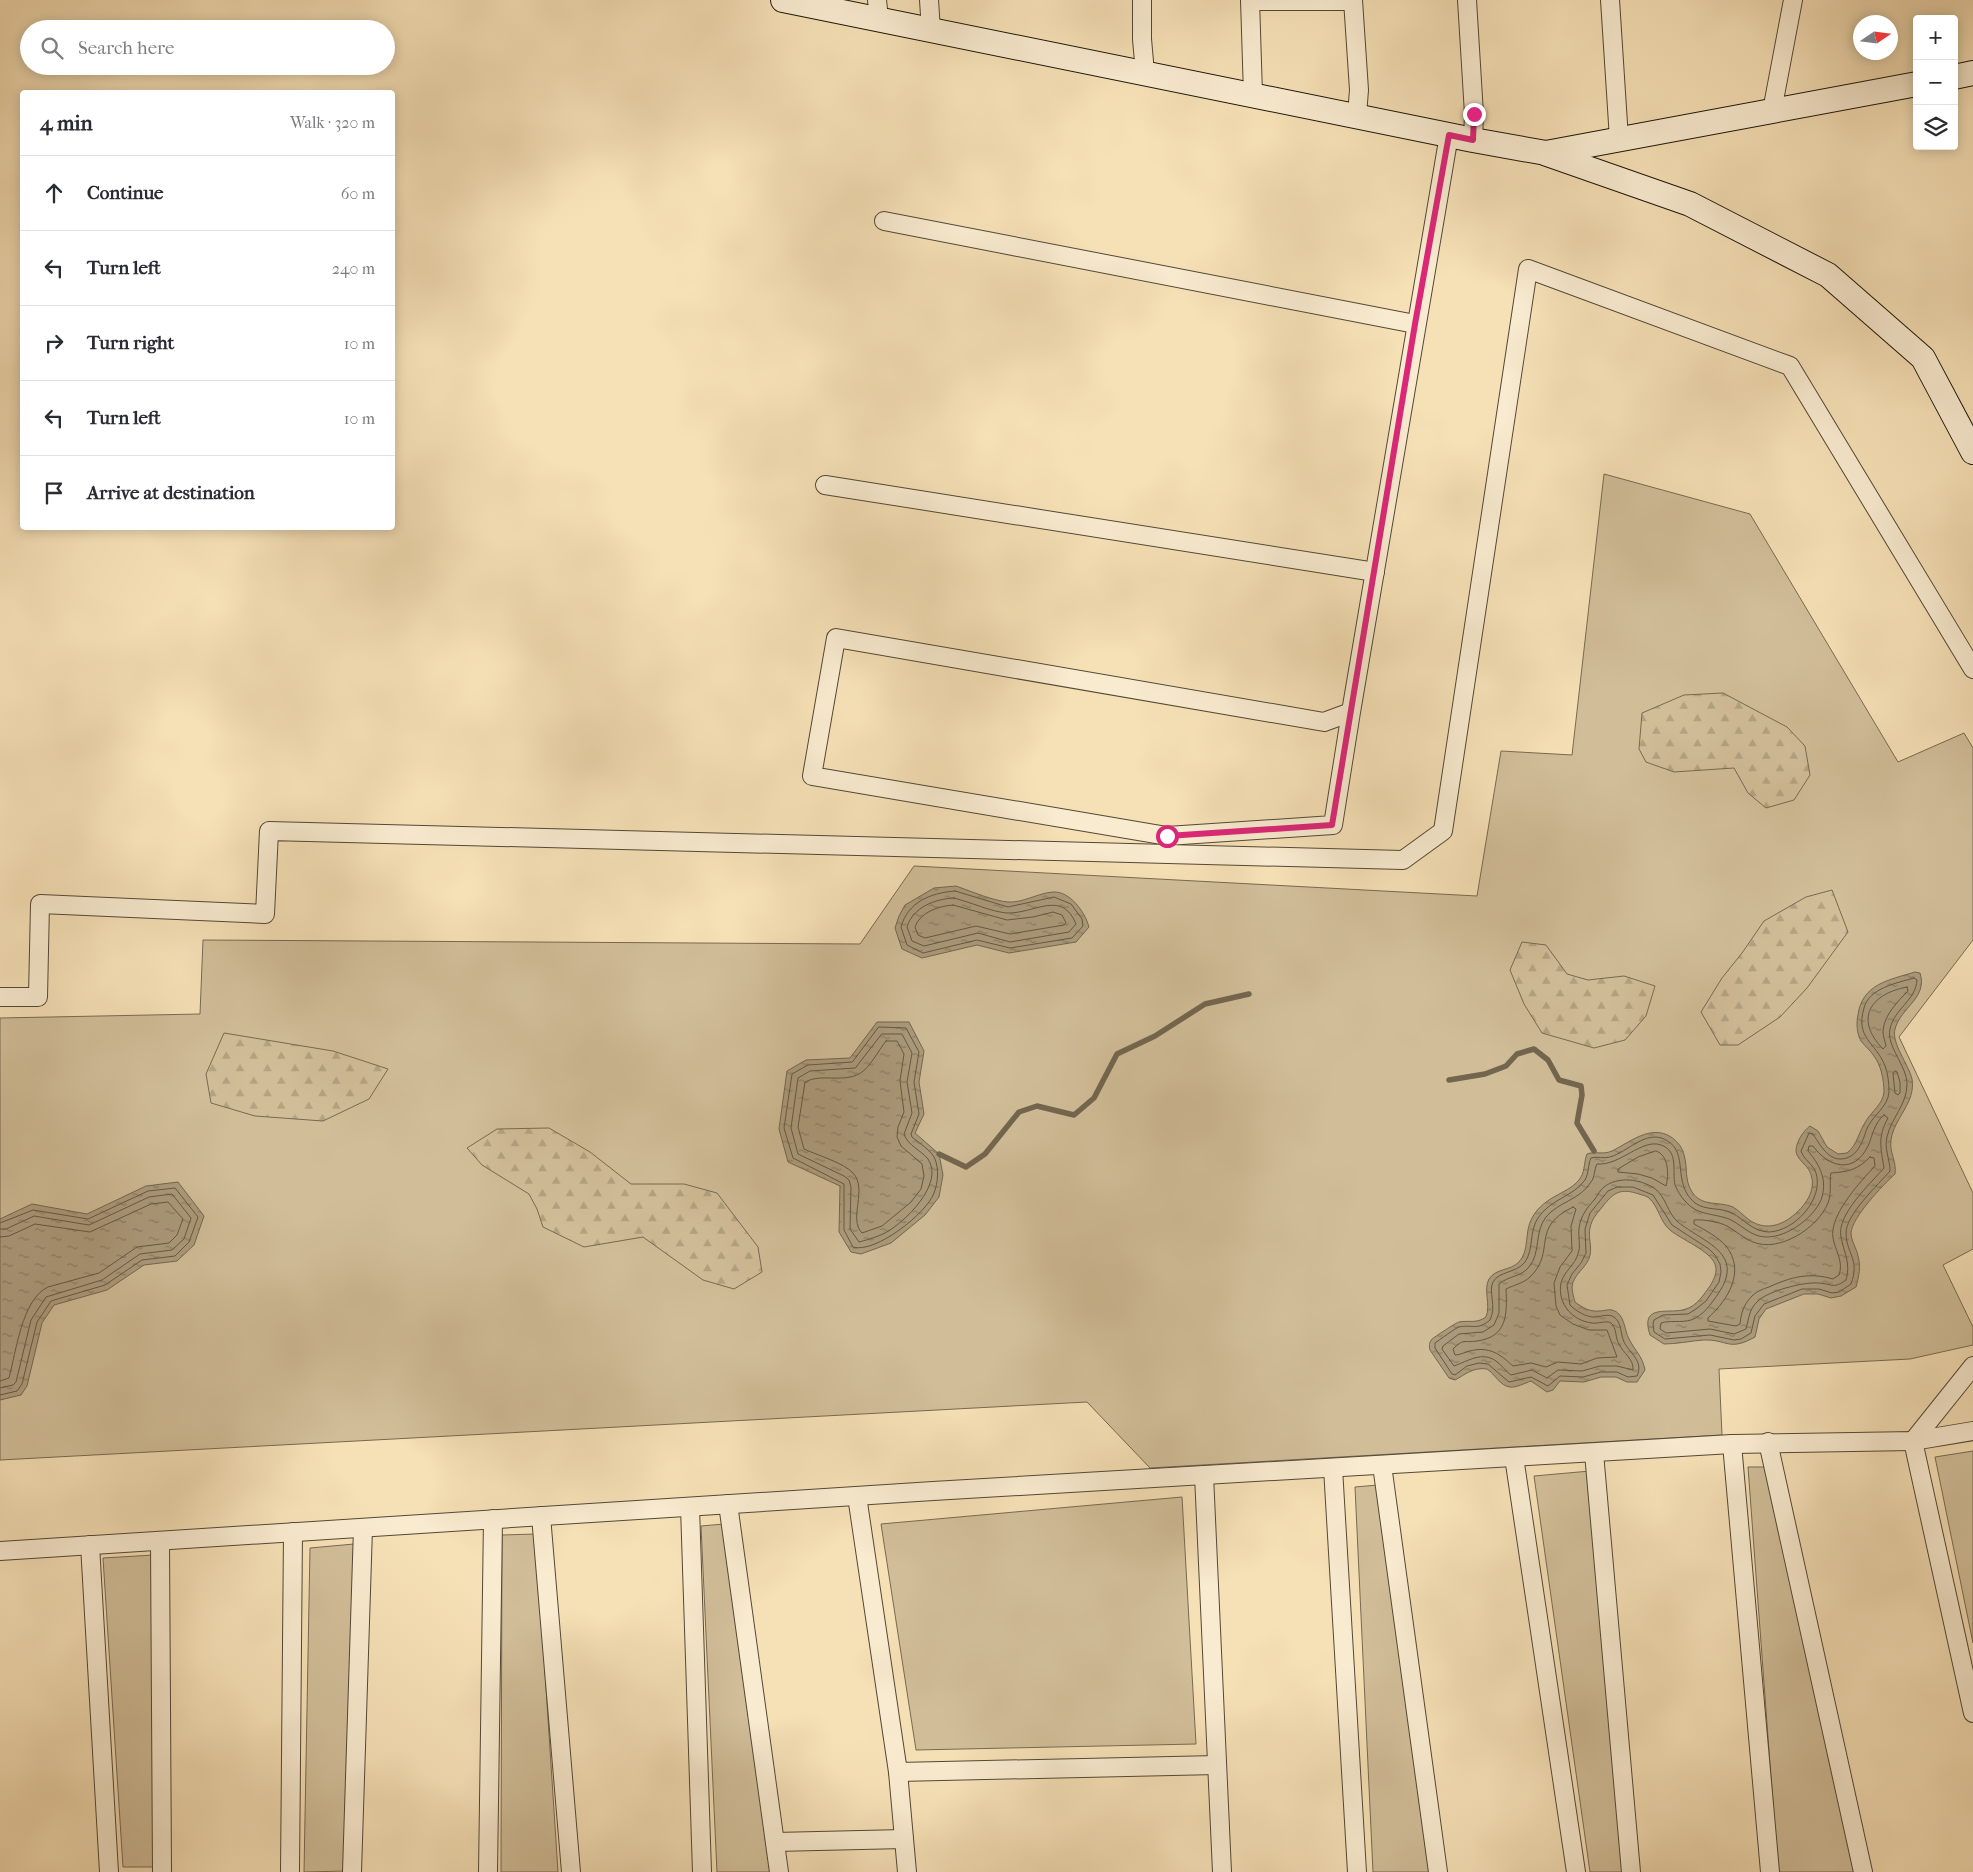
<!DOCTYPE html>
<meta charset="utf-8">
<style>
body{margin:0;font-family:"IM FELL French Canon",serif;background:#f2f2f3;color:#2b2b33}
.controls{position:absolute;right:15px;top:15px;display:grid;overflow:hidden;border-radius:5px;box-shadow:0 2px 12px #0003}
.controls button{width:45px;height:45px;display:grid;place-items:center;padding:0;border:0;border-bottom:1px solid #e1e1e2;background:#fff;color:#2b2b33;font:25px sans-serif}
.compass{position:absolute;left:1853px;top:15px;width:45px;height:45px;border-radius:50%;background:#fff;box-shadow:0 2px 12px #0003;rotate:77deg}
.stop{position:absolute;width:15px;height:15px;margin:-11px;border:4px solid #db2777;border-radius:50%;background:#fff}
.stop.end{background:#db2777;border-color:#fff;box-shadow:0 1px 5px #0008}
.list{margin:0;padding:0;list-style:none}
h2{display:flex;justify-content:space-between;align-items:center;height:65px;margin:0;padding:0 20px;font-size:21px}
h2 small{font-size:16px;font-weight:400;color:#7c7c81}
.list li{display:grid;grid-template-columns:32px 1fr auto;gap:15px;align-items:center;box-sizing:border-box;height:75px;padding:0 20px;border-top:1px solid #e1e1e2}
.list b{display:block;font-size:19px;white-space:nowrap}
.list em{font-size:16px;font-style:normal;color:#7c7c81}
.icon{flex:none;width:28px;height:28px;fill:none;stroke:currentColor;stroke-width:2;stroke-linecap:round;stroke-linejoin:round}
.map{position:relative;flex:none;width:1973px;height:1872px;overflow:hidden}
.search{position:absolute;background:#fff;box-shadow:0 2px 12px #0003;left:20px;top:20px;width:375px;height:55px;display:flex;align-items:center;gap:12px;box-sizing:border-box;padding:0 18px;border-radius:28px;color:#7c7c81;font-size:19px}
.panel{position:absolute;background:#fff;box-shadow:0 2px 12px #0003;left:20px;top:90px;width:375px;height:440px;border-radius:5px}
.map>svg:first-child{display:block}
.green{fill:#d1be99;stroke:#776a52}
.forest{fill:url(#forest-firs);stroke:#776a52}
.water{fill:url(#water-ripples);stroke:#73664f}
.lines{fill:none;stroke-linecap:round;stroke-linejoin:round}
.shore{stroke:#645844;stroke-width:1}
.stream{stroke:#73664f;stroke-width:5.5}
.street-casing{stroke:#534836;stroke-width:20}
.secondary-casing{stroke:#1d160b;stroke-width:26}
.street{stroke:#f9ebd0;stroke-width:18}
.secondary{stroke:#f9ebd0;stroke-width:24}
.route{stroke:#db2777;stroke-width:6}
</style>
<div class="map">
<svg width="1973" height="1872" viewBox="0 0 1973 1872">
<defs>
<pattern id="forest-firs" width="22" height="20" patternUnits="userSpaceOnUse" patternTransform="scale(1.25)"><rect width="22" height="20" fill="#d1be99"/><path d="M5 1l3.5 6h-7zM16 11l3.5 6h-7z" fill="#b3a382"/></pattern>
<pattern id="water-ripples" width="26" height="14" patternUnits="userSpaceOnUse" patternTransform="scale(1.25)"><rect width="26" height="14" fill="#ac9b7c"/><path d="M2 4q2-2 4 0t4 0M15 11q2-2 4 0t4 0" fill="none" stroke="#8b7d64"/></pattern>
</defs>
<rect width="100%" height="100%" fill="#f6e0b6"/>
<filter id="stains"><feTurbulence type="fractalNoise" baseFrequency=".004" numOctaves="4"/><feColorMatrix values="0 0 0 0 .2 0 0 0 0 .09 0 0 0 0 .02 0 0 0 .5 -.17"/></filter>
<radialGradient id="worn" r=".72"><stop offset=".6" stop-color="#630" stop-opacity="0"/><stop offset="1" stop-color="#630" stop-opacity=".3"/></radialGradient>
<g class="green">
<path d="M1604 474 1750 514 1898 762 1964 733 1973 748V940L1899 1037 1973 1193V1249L1943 1265 1973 1327V1345L1910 1359 1719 1369 1722 1435 1150 1468 1087 1402 0 1460V1018L200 1014 203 940 860 944 914 866 1477 896 1501 751 1572 755Z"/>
<path d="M1973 1451V1643L1935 1457Z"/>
<path d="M1748 1467H1768L1855 1872H1778Z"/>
<path d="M1590 1471 1623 1872H1590L1534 1476Z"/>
<path d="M1378 1485 1430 1872H1373L1355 1487Z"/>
<path d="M1182 1497 1196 1744 916 1750 881 1524Z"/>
<path d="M724 1524 771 1872H717L701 1526Z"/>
<path d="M536 1534 558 1872H501L502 1535Z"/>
<path d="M354 1544 346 1871 304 1872 310 1548Z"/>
<path d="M154 1555V1867H123L103 1558Z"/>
</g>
<g class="forest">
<path d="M1723 693 1787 727 1805 746 1810 775 1794 800 1766 808 1748 793 1734 768 1674 772 1646 762 1639 749 1642 713 1684 695Z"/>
<path d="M1832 890 1848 932 1807 988 1780 1017 1738 1045H1720L1701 1012 1722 978 1742 953 1764 921 1806 897Z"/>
<path d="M1522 942 1546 945 1567 974 1588 980 1624 976 1655 986 1646 1016 1625 1040 1594 1048 1542 1033 1524 1004 1510 970Z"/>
<path d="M224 1033 333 1051 388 1069 369 1099 323 1121 255 1116 211 1103 206 1074Z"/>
<path d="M549 1128 590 1152 631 1184H684L717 1193 758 1247 762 1272 734 1289 703 1280 643 1237 584 1247 543 1227 537 1209 529 1194 482 1165 467 1148 497 1129Z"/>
</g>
<g class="water">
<path d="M956 886C970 891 994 901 1008 902 1023 903 1038 893 1053 892 1070 891 1085 912 1089 927L1076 942 1009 953 977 945 922 958 902 949 895 928 899 916 905 905 934 888Z"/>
<path d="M1915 972 1920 973C1928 998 1901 1007 1895 1029 1891 1043 1909 1065 1912 1079 1916 1103 1894 1118 1891 1140 1889 1152 1897 1162 1895 1174 1883 1185 1852 1217 1851 1233 1851 1241 1857 1249 1858 1256 1861 1267 1859 1276 1856 1287L1841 1296 1831 1298 1818 1294H1804L1766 1309 1759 1319 1755 1337C1728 1352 1728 1339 1703 1340 1690 1341 1677 1344 1664 1344L1650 1335C1639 1302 1671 1315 1686 1309 1697 1306 1704 1294 1710 1286 1714 1279 1718 1272 1715 1264 1709 1250 1682 1240 1670 1230 1660 1222 1659 1207 1649 1198 1647 1196 1642 1195 1639 1194 1621 1188 1614 1192 1603 1206 1597 1214 1592 1218 1590 1228 1588 1237 1592 1246 1590 1255 1588 1267 1573 1274 1572 1287 1572 1292 1574 1298 1575 1302 1583 1308 1590 1312 1600 1311 1603 1311 1609 1309 1612 1310 1625 1313 1624 1330 1629 1339 1635 1351 1642 1355 1645 1370L1637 1382H1627L1616 1377H1601L1584 1382 1560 1381 1553 1390 1547 1392 1531 1381C1525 1383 1516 1388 1510 1387 1500 1386 1495 1374 1487 1369 1473 1367 1466 1374 1455 1380L1449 1378 1430 1350C1429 1346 1429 1343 1432 1339 1433 1338 1457 1322 1459 1322 1470 1320 1476 1324 1486 1317 1491 1305 1483 1290 1489 1279 1496 1268 1510 1271 1519 1262 1530 1250 1524 1232 1532 1218 1545 1194 1571 1194 1581 1177 1585 1170 1584 1161 1587 1154 1595 1151 1603 1155 1612 1151 1630 1142 1651 1124 1671 1137 1677 1141 1683 1148 1684 1155 1688 1168 1684 1179 1692 1192 1702 1207 1718 1201 1733 1207 1738 1210 1743 1215 1748 1219 1761 1229 1776 1228 1790 1218 1805 1207 1819 1189 1809 1170 1806 1165 1800 1161 1797 1155 1793 1146 1803 1131 1810 1126L1818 1131 1827 1147 1838 1154 1847 1153C1858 1144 1858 1133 1866 1121 1872 1111 1883 1104 1884 1092 1884 1080 1881 1065 1874 1056 1870 1050 1865 1046 1861 1041 1857 1034 1856 1023 1858 1015 1862 984 1889 980 1915 972Z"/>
<path d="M877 1022H909L924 1051 919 1082 924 1114 915 1133 939 1154 943 1175 939 1197 925 1215 891 1243 861 1254 851 1252 839 1232 840 1186 788 1162 779 1129 787 1071 806 1060 850 1058Z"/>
<path d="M178 1182 204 1216 194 1245 177 1261 144 1265 107 1290 54 1305 42 1323 27 1386 21 1395 0 1400V1219L32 1204 87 1214 146 1186Z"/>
</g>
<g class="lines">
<g class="shore">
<path d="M955 891 1008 907 1054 897 1071 904 1082 919 1083 926 1072 938 1010 948 977 940 923 953 907 945 901 927C908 902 930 893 955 891Z"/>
<path d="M954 898C970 902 992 912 1007 913 1034 914 1062 889 1076 924L1069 932 1010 942 978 933 924 946 912 941 907 927C913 907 935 899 954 898Z"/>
<path d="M953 905 1007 920 1033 917 1053 912 1062 915 1066 923 1064 925 1010 934 976 926 925 938 918 935 915 927C920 912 939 906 953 905Z"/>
<path d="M1914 978 1917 980C1916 1000 1894 1009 1890 1029 1886 1046 1907 1066 1907 1084 1907 1105 1891 1118 1887 1137 1884 1149 1890 1159 1890 1171 1879 1184 1845 1215 1846 1234 1847 1255 1860 1259 1851 1284L1839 1292 1832 1293 1819 1289H1802L1764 1304 1755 1316 1751 1333 1741 1339 1734 1340 1710 1335 1665 1339 1654 1332 1653 1324 1654 1320 1663 1315 1688 1314 1696 1309 1706 1301 1719 1282 1721 1272 1720 1264 1715 1255 1709 1249 1672 1225 1653 1195 1633 1187H1617L1608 1191 1590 1213 1585 1229 1586 1253 1581 1263 1572 1274 1567 1285 1570 1305C1576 1311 1586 1317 1594 1317 1601 1317 1608 1313 1614 1317 1622 1323 1620 1333 1624 1342 1630 1354 1644 1361 1637 1376L1628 1377 1617 1372H1601L1583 1377 1560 1376 1548 1386 1531 1377 1509 1382 1488 1364 1479 1363 1467 1366 1455 1375 1452 1374 1435 1348V1343C1438 1341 1457 1327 1459 1327 1472 1324 1477 1331 1490 1320 1497 1306 1488 1292 1493 1282 1499 1271 1517 1273 1525 1262 1534 1249 1529 1231 1538 1218 1550 1199 1573 1197 1585 1180 1589 1173 1588 1164 1591 1158 1598 1156 1603 1159 1610 1157 1628 1152 1646 1129 1666 1140 1690 1153 1671 1183 1695 1203 1706 1211 1720 1207 1732 1213 1744 1219 1753 1232 1769 1232 1795 1231 1824 1199 1816 1173 1813 1164 1804 1160 1801 1151L1809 1133 1813 1134C1819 1143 1827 1159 1840 1159 1856 1159 1862 1144 1866 1131 1871 1116 1888 1108 1889 1092 1889 1084 1888 1073 1885 1066 1876 1042 1855 1039 1864 1008 1869 988 1897 983 1914 978Z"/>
<path d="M1907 987 1908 991C1898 1001 1884 1015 1883 1031 1883 1036 1885 1041 1886 1046L1883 1049C1854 1019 1870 994 1907 987Z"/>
<path d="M879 1027 906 1028 919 1052 914 1082 919 1114 911 1134 912 1137C919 1143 932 1151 935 1159 939 1169 938 1183 934 1193 927 1213 875 1254 853 1247L844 1230V1184L793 1158 784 1128 792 1074 808 1065 852 1062Z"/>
<path d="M882 1034H902L912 1053 907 1082 912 1113 904 1134C908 1146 921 1150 928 1159 945 1184 904 1223 885 1233 877 1237 867 1240 859 1242L850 1229 851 1187 849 1180 844 1176 798 1154 791 1128 798 1078 810 1071 855 1068Z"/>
<path d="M886 1041H897L904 1054 900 1081 904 1112 898 1127 897 1137 901 1146 922 1164 924 1176 921 1189 911 1202 882 1226 862 1233C848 1219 868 1189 853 1173 844 1163 817 1155 804 1149L798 1127 805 1082C821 1073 842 1083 859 1074 870 1068 878 1051 886 1041Z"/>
<path d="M1895 1071 1897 1072 1900 1082V1093L1898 1095 1895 1093 1893 1074Z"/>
<path d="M1884 1115 1888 1118C1877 1138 1881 1148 1884 1168 1871 1183 1836 1215 1841 1237 1844 1253 1851 1263 1846 1280 1832 1290 1832 1283 1817 1283 1803 1282 1768 1291 1758 1301 1749 1309 1749 1318 1746 1329L1734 1334 1710 1329 1666 1333 1660 1329 1661 1323C1670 1320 1681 1323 1691 1320 1703 1316 1711 1304 1718 1294 1746 1253 1704 1243 1678 1222 1667 1213 1666 1196 1654 1188 1640 1179 1618 1176 1604 1187 1600 1190 1598 1195 1595 1199 1587 1208 1581 1215 1579 1228 1578 1236 1581 1247 1578 1254 1575 1265 1564 1271 1561 1283 1557 1304 1573 1321 1592 1323 1598 1324 1607 1320 1611 1323 1617 1328 1615 1338 1619 1344 1623 1353 1634 1359 1633 1370L1617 1366H1600L1582 1371 1558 1370 1547 1378 1532 1370 1511 1375C1506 1372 1502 1365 1496 1361 1482 1351 1468 1361 1454 1366L1442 1349 1443 1346 1459 1334 1483 1332 1494 1325 1499 1313V1284C1508 1276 1521 1277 1529 1267 1541 1253 1534 1232 1546 1217 1558 1202 1580 1200 1591 1182 1595 1177 1594 1170 1597 1164 1620 1166 1642 1138 1661 1145 1679 1151 1672 1171 1675 1185 1677 1190 1681 1197 1685 1201 1697 1215 1710 1213 1726 1218 1735 1220 1745 1231 1756 1235 1778 1244 1812 1221 1821 1200 1828 1181 1820 1165 1808 1151L1809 1146H1813C1828 1167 1854 1175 1868 1146 1873 1135 1874 1123 1884 1115Z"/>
<path d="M1656 1151C1669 1155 1669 1175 1666 1186L1652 1178 1638 1174 1618 1172V1169L1638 1157Z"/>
<path d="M1870 1157 1874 1158 1875 1166C1861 1181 1829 1215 1833 1238 1835 1250 1844 1262 1839 1275L1833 1279C1809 1272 1791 1277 1769 1287 1763 1289 1757 1291 1752 1296 1744 1304 1741 1313 1740 1324L1736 1326 1708 1321V1318C1728 1300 1746 1271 1726 1246 1718 1237 1705 1230 1694 1224V1220C1702 1219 1720 1222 1727 1226 1736 1231 1743 1238 1753 1242 1779 1253 1818 1228 1828 1203 1832 1192 1829 1182 1831 1173 1847 1172 1858 1170 1870 1157Z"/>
<path d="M1573 1207 1576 1209 1571 1226 1572 1251 1560 1267 1554 1283 1556 1306 1560 1315 1573 1324 1589 1330H1607L1617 1357 1597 1358 1581 1364 1558 1362 1546 1367 1531 1363 1513 1366C1500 1354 1489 1346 1470 1351 1465 1352 1460 1355 1455 1355L1453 1349C1464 1338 1463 1343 1477 1341 1508 1337 1507 1313 1506 1289 1514 1285 1524 1283 1530 1277 1557 1251 1529 1228 1573 1207Z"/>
<path d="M0 1223 33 1210 88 1219 148 1191 175 1188 198 1217 189 1242 175 1256 142 1260 105 1285 51 1301 37 1322 22 1384 17 1391 0 1395"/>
<path d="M0 1229H6L34 1216 89 1225 149 1197 172 1194 191 1218 184 1239 172 1250 140 1254 102 1280 46 1297 31 1320 16 1382 13 1385 0 1388"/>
<path d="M0 1237 9 1236 35 1224 90 1232 151 1204 168 1202 183 1219 177 1235 169 1243 137 1247 99 1273 48 1287C22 1299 16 1352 9 1378L0 1381"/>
</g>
<g class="stream">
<path d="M1449 1080 1485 1074 1506 1066 1517 1054 1534 1049 1548 1060 1559 1080 1581 1086 1582 1095 1577 1123 1594 1151"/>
<path d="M939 1154 966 1167 985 1154 1019 1112 1037 1106 1074 1115 1094 1098 1117 1054 1155 1036 1205 1004 1249 994"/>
</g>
<defs>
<g id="street">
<path d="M877 0 879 19"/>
<path d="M929 0 931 30"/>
<path d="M1142 0V39L1145 73"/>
<path d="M1250 0 1253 94"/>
<path d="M1353 0 1359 90 1357 115"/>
<path d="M1467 0 1474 114 1473 140"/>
<path d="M1610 0 1619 139"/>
<path d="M1250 1H1353"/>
<path d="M1772 111 1793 0"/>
<path d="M884 221 1415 324"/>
<path d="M825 485 1375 572"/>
<path d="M1351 712 1333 825 1167 836 812 776 836 638 1324 722 1351 712 1449 135"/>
<path d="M0 997H38L40 904 265 914 269 831 1403 860 1443 831 1528 269 1790 366 1973 669"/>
<path d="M1973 1366 1913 1441 1973 1713"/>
<path d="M1768 1442 1863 1872"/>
<path d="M1732 1444 1770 1872"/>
<path d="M1594 1453 1631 1872"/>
<path d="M1514 1457 1576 1872"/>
<path d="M1382 1465 1438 1872"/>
<path d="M1333 1468 1357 1872"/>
<path d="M1204 1475 1222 1872"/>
<path d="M857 1496 898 1772 1217 1765"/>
<path d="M728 1504 779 1872"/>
<path d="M690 1507 702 1872"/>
<path d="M541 1516 571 1872"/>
<path d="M160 1541 162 1872"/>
<path d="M90 1545 109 1872"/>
<path d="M0 1551 933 1491 1732 1444 1913 1441 1973 1431"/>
<path d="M898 1772 907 1872"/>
<path d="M775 1842 904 1839"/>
<path d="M290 1872 293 1532"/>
<path d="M352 1872 363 1528"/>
<path d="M488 1872 493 1519"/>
</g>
<g id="secondary">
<path d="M783 0 1473 140 1546 153 1917 84"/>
<path d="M1954 77 1973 73"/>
<path d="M1547 154 1690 204 1828 275 1923 358 1973 452"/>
</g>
</defs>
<use href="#street" class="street-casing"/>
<use href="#secondary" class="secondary-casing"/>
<use href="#street" class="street"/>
<use href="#secondary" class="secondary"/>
</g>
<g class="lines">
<path class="route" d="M1167 836 1332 825 1415 324 1449 135 1473 140 1474 114"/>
</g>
<rect width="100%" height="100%" filter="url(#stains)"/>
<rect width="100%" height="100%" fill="url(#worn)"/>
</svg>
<div class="controls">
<button>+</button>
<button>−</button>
<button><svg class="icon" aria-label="layers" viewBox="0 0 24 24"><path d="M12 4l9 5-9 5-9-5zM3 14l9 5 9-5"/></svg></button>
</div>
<svg class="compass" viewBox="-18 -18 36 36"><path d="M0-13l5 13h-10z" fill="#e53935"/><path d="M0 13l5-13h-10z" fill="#7c7c81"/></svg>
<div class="stop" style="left:1167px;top:836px"></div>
<div class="stop end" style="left:1474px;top:114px"></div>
<div class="search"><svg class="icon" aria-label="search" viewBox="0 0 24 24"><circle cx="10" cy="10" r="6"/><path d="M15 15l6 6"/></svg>Search here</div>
<section class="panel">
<h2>4 min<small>Walk · 320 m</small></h2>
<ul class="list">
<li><svg class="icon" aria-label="ahead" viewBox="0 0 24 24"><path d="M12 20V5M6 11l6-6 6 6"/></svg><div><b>Continue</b></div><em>60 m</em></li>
<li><svg class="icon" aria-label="left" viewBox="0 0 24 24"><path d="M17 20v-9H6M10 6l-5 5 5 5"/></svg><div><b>Turn left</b></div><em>240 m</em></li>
<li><svg class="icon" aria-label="right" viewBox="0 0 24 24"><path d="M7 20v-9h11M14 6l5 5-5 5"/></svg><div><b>Turn right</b></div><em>10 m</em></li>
<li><svg class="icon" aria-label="left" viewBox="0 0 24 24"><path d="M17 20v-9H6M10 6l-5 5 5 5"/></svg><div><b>Turn left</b></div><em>10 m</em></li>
<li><svg class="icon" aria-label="arrive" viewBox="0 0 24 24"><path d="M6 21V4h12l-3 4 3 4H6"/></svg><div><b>Arrive at destination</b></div></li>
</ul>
</section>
</div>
